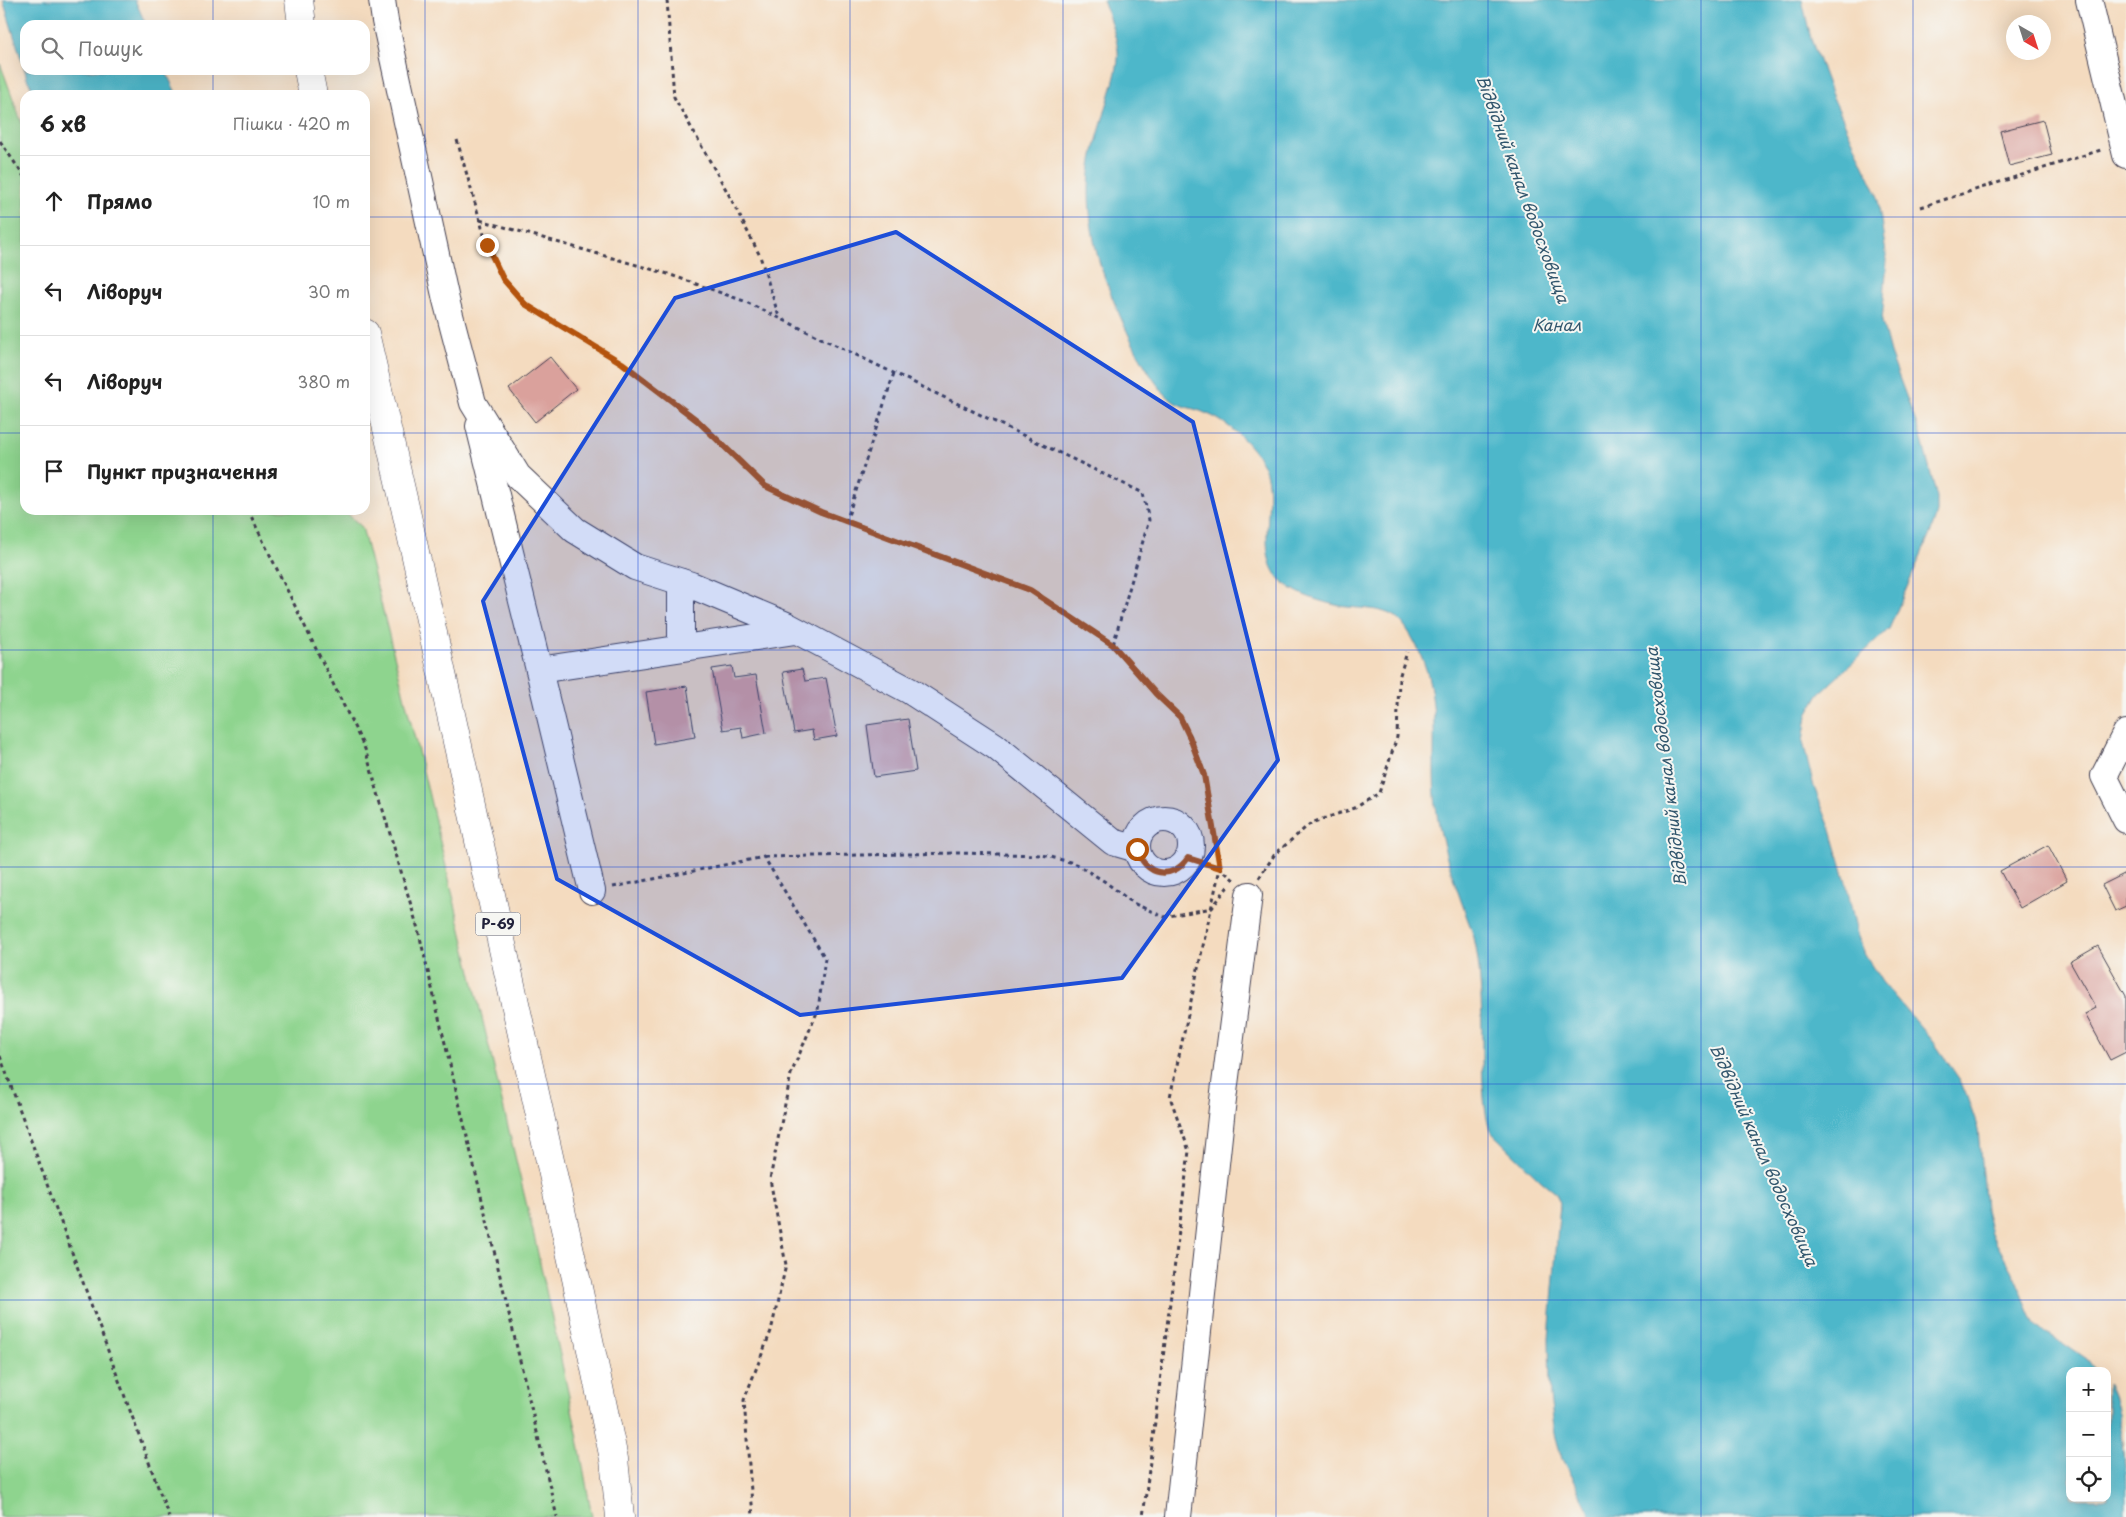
<!DOCTYPE html>
<html lang="uk">
<meta charset="utf-8">
<style>
body{margin:0;font-family:"Playpen Sans",sans-serif;background:#f2f2f2;color:#222}
.controls{position:absolute;right:15px;bottom:15px;display:grid;overflow:hidden;border-radius:10px;box-shadow:0 5px 20px #0002}
.controls button{width:45px;height:45px;display:grid;place-items:center;padding:0;border:0;border-bottom:1px solid #e0e0e0;background:#fff;color:#222;font:25px sans-serif}
.compass{position:absolute;left:2006px;top:15px;width:45px;height:45px;border-radius:50%;background:#fff;box-shadow:0 5px 20px #0002;rotate:141deg}
.stop{position:absolute;width:15px;height:15px;margin:-11px;border:4px solid #b45309;border-radius:50%;background:#fff}
.stop.end{background:#b45309;border-color:#fff;box-shadow:0 1px 5px #0008}
.list{margin:0;padding:0;list-style:none}
h2{display:flex;justify-content:space-between;align-items:center;height:65px;margin:0;padding:0 20px;font-size:21px}
h2 small{font-size:16px;font-weight:400;color:#767676}
.list li{display:grid;grid-template-columns:32px 1fr auto;gap:15px;align-items:center;box-sizing:border-box;height:90px;padding:0 20px;border-top:1px solid #e0e0e0}
.list b{display:block;font-size:19px;white-space:nowrap}
.list em{font-size:16px;font-style:normal;color:#767676}
.icon{flex:none;width:28px;height:28px;fill:none;stroke:currentColor;stroke-width:2;stroke-linecap:round;stroke-linejoin:round}
.map{position:relative;flex:none;width:2126px;height:1517px;overflow:hidden}
.search{position:absolute;background:#fff;box-shadow:0 5px 20px #0002;left:20px;top:20px;width:350px;height:55px;display:flex;align-items:center;gap:12px;box-sizing:border-box;padding:0 18px;border-radius:15px;color:#767676;font-size:19px}
.panel{position:absolute;background:#fff;box-shadow:0 5px 20px #0002;left:20px;top:90px;width:350px;height:425px;border-radius:15px}
.map>svg:first-child{display:block}
.green{fill:#8ed48e;stroke:#587b64}
.water{fill:#4db7ca;stroke:#386c82}
.building{fill:#daa19c}
.lines{fill:none;stroke-linecap:round;stroke-linejoin:round}
.minor-casing{stroke:#423e4f;stroke-width:28}
.major-casing{stroke:#423e4f;stroke-width:29}
.path{stroke:#423e4f;stroke-width:3;stroke-dasharray:4 4;stroke-linecap:butt}
.minor{stroke:#fff;stroke-width:26}
.major{stroke:#fff;stroke-width:28}
.route{stroke:#b45309;stroke-width:6}
.marked{fill:#1d4ed8;fill-opacity:0.2;stroke:#1d4ed8;stroke-width:4;stroke-linejoin:round}
.grid{fill:none;stroke:#1d4ed8;stroke-width:1;stroke-opacity:0.55}
.labels{text-anchor:middle;stroke-width:4;stroke-linejoin:round;paint-order:stroke}
.shield{fill:#f6f6f2;stroke:#626272;stroke-width:1}
.shield-label{font-size:14px;font-weight:bold;fill:#22223b}
.water-label{font-size:16px;font-style:italic;fill:#31566d;stroke:#f6f6f2}
</style>
<div class="map">
<svg width="2126" height="1517" viewBox="0 0 2126 1517">
<rect width="100%" height="100%" fill="#f6f6f2"/>
<filter id="ink" filterUnits="userSpaceOnUse"><feTurbulence type="fractalNoise" baseFrequency=".02" numOctaves="2"/><feDisplacementMap in="SourceGraphic" scale="10" xChannelSelector="R" yChannelSelector="G"/><feConvolveMatrix kernelMatrix="1 2 1 2 8 2 1 2 1" color-interpolation-filters="sRGB"/></filter>
<filter id="wash" filterUnits="userSpaceOnUse"><feTurbulence type="fractalNoise" baseFrequency=".0096" numOctaves="4" result="noise"/><feDisplacementMap in="SourceGraphic" scale="20" xChannelSelector="R" yChannelSelector="G"/><feGaussianBlur stdDeviation="1.12" result="paint"/><feColorMatrix in="noise" values="0 0 0 0 0 0 0 0 0 0 0 0 0 0 0 0 0 1.4 0 .05"/><feComposite in="paint" operator="in"/></filter>
<g filter="url(#wash)">
<rect width="100%" height="100%" fill="#f4dbbf"/>
<path class="green" d="M0 63 25 132V510H343L362 527 428 791 535 1240 577 1433 592 1517H0Z"/>
<g class="water">
<path d="M3 0H135L146 25H25V70H165L177 95H37L28 81Z"/>
<path d="M1103 0H1802L1811 39 1831 93 1877 194 1887 260 1882 322 1890 353 1921 436 1937 498V513L1930 534 1889 629 1819 694 1807 715 1803 742 1814 787 1831 830 1846 882 1857 934 1865 955 1882 982 1933 1041 1960 1080 1967 1097 1978 1129 1985 1209 1991 1234 2012 1270 2035 1325 2045 1334 2064 1343 2087 1359 2096 1371H2070V1498H2107V1384C2126 1418 2126 1477 2126 1517H1592L1562 1459 1555 1434 1550 1396 1549 1338 1560 1203 1556 1193 1540 1180 1490 1131C1483 1107 1483 1083 1482 1059 1482 1021 1482 983 1476 947 1474 933 1468 922 1464 909 1453 878 1442 846 1437 814 1427 746 1449 692 1406 628 1391 605 1363 610 1340 606 1322 602 1300 596 1285 584 1250 559 1280 498 1263 465 1252 444 1227 421 1205 413 1195 408 1184 408 1174 402 1145 382 1111 298 1100 264 1091 236 1086 194 1091 166 1094 147 1101 127 1106 108 1110 93 1120 66 1118 50 1116 34 1108 16 1103 0Z"/>
</g>
<g id="blocks">
<g class="building">
<path d="M2043 120 2052 155 2009 166 2000 131Z"/>
<path d="M550 357 576 389 535 422 509 389Z"/>
<path d="M732 666 734 678 756 675 766 733 743 738 741 727 723 730 712 669Z"/>
<path d="M802 669 805 681 826 678 837 736 814 740 812 730 794 733 783 672Z"/>
<path d="M687 686 695 737 654 744 646 692Z"/>
<path d="M908 719 916 771 874 777 867 725Z"/>
<path d="M2048 845 2067 881 2020 908 2000 871Z"/>
<path d="M2126 873V906L2115 911 2102 885Z"/>
<path d="M2098 946 2126 996V1052L2110 1060 2085 1014 2096 1008 2070 962Z"/>
</g>
</g>
</g>
<g filter="url(#ink)">
<use href="#blocks" fill-opacity="0" stroke="#423e4f" stroke-width="1"/>
<g class="lines">
<defs>
<g id="minor">
<path d="M382 0 385 21 446 300 473 403 518 476 575 530 635 567 691 585 786 625 910 691 995 746 1113 842 1137 849"/>
<path d="M2089 0 2126 155"/>
<path d="M479 426 539 670 795 631"/>
<path d="M681 648V582"/>
<path d="M539 670 592 891"/>
<path d="M2126 733 2104 776 2126 820"/>
<circle cx="1164" cy="846" r="27"/>
<path d="M1178 1517 1222 1108 1249 895"/>
</g>
<g id="major">
<path d="M299 0 302 25"/>
<path d="M308 70 313 95"/>
<path d="M365 333 405 507 576 1278 614 1459 620 1517"/>
</g>
</defs>
<use href="#minor" class="minor-casing"/>
<use href="#major" class="major-casing"/>
<g class="path">
<path d="M667 0 674 97 729 195 760 256 779 317"/>
<path d="M457 140 487 245 503 279 525 304 622 363 698 421 765 486 821 512 1030 590 1113 645 1156 694 1180 717 1191 738 1204 775 1220 868 1170 1097 1189 1151 1143 1517"/>
<path d="M0 141 25 178"/>
<path d="M1921 207 2104 149"/>
<path d="M480 220 668 274 744 301 1143 493 1149 520 1113 645"/>
<path d="M248 510 365 749 418 929 557 1517"/>
<path d="M846 522 894 373"/>
<path d="M764 857 958 853 1043 855 1074 863 1104 881 1133 903 1164 917 1212 908 1229 885"/>
<path d="M1188 858 1220 868 1235 881"/>
<path d="M1259 878 1275 854 1311 823 1355 808 1379 793 1397 737 1399 678 1407 652"/>
<path d="M613 887 764 857 825 958 818 1010 791 1074 770 1179 786 1265 771 1331 744 1400 753 1517"/>
<path d="M0 1056 169 1517"/>
</g>
<use href="#minor" class="minor"/>
<use href="#major" class="major"/>
</g>
</g>
<g class="lines" filter="url(#ink)">
<path class="route" d="M487 245 503 279 525 304 622 363 698 421 765 486 821 512 1030 590 1113 645 1156 694 1180 717 1190 738 1204 775 1220 868 1188 858C1172 881 1145 876 1137 849"/>
</g>
<path class="marked" d="M896 232 1193 422 1278 760 1122 978 800 1015 557 879 483 601 675 298Z"/>
<path class="grid" d="M213 0V25M425 0V1517M638 0V1517M850 0V1517M1063 0V1517M1276 0V1517M1488 0V1517M1701 0V1517M1913 0V1517M213 70V95M0 217H25M365 217H2126M0 433H25M365 433H2126M213 510V1517M0 650H2126M0 867H2126M0 1084H2126M0 1300H2126"/>
<g class="labels">
<rect class="shield" x="475.5" y="912.5" width="45" height="23" rx="4"/>
<g class="shield-label">
<text x="498" y="929">Р-69</text>
</g>
<g class="water-label">
<text transform="translate(1523 189) rotate(70)" y="6">Відвідний канал водосховища</text>
<text x="1557" y="331">Канал</text>
<text transform="translate(1666 767) rotate(-97)" y="6">Відвідний канал водосховища</text>
<text transform="translate(1764 1155) rotate(66)" y="6">Відвідний канал водосховища</text>
</g>
</g>
</svg>
<div class="controls">
<button>+</button>
<button>−</button>
<button><svg class="icon" aria-label="locate" viewBox="0 0 24 24"><circle cx="12" cy="12" r="6"/><path d="M12 2v4M12 18v4M2 12h4M18 12h4"/></svg></button>
</div>
<svg class="compass" viewBox="-18 -18 36 36"><path d="M0-13l5 13h-10z" fill="#e53935"/><path d="M0 13l5-13h-10z" fill="#767676"/></svg>
<div class="stop" style="left:1137px;top:849px"></div>
<div class="stop end" style="left:487px;top:245px"></div>
<div class="search"><svg class="icon" aria-label="search" viewBox="0 0 24 24"><circle cx="10" cy="10" r="6"/><path d="M15 15l6 6"/></svg>Пошук</div>
<section class="panel">
<h2>6 хв<small>Пішки · 420 m</small></h2>
<ul class="list">
<li><svg class="icon" aria-label="ahead" viewBox="0 0 24 24"><path d="M12 20V5M6 11l6-6 6 6"/></svg><div><b>Прямо</b></div><em>10 m</em></li>
<li><svg class="icon" aria-label="left" viewBox="0 0 24 24"><path d="M17 20v-9H6M10 6l-5 5 5 5"/></svg><div><b>Ліворуч</b></div><em>30 m</em></li>
<li><svg class="icon" aria-label="left" viewBox="0 0 24 24"><path d="M17 20v-9H6M10 6l-5 5 5 5"/></svg><div><b>Ліворуч</b></div><em>380 m</em></li>
<li><svg class="icon" aria-label="arrive" viewBox="0 0 24 24"><path d="M6 21V4h12l-3 4 3 4H6"/></svg><div><b>Пункт призначення</b></div></li>
</ul>
</section>
</div>
